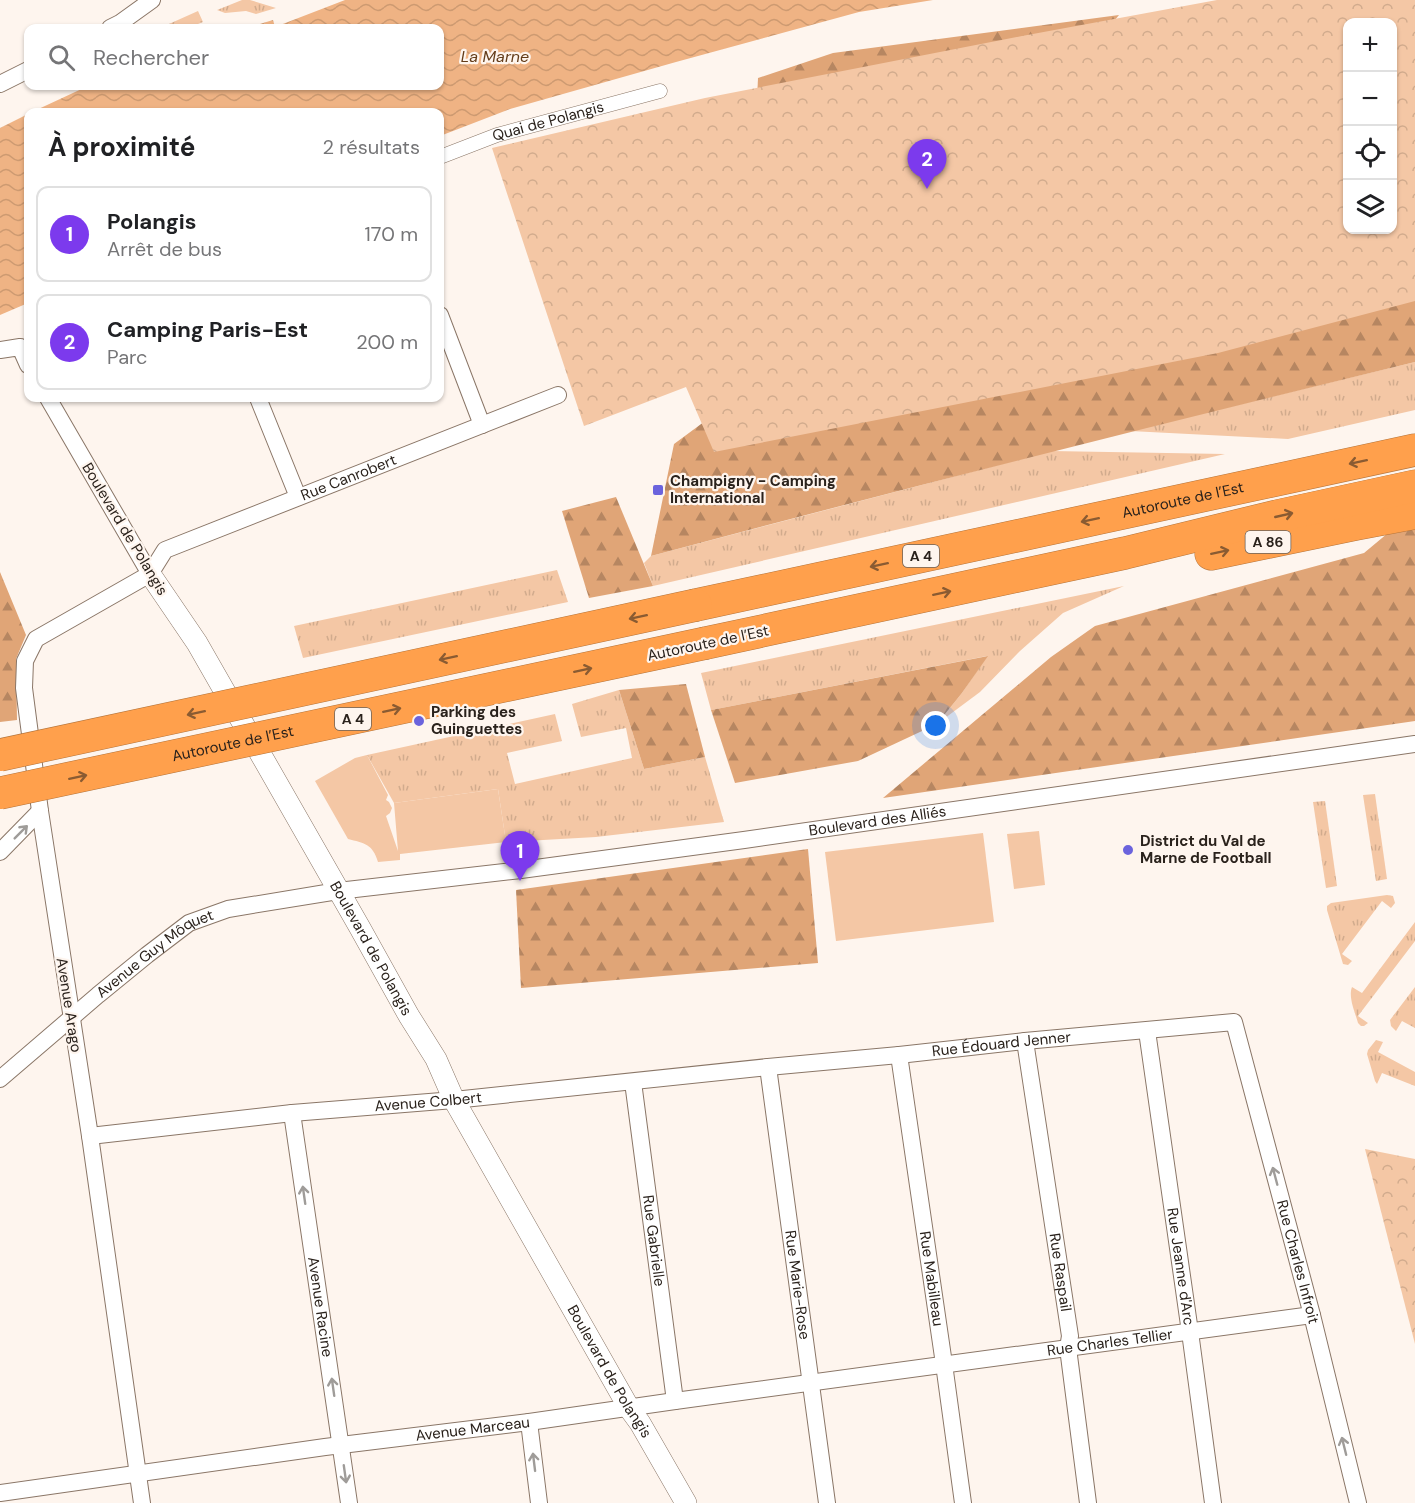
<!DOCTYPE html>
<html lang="fr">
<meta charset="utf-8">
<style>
body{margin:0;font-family:"DM Sans",sans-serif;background:#f6f6f6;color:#202124}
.controls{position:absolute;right:18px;top:18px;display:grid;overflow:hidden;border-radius:12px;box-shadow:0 2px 4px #0004}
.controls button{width:54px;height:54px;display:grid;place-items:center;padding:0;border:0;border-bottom:2px solid #e0e0e0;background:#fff;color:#202124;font:30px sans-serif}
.you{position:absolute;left:936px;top:726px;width:21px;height:21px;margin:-15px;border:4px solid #fff;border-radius:50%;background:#1a73e8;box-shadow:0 0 0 9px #1a73e833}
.badge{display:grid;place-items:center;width:39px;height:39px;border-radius:50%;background:#7c3aed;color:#fff;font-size:20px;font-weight:700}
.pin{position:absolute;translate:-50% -50px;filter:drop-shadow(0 2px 3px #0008)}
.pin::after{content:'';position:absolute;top:32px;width:21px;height:18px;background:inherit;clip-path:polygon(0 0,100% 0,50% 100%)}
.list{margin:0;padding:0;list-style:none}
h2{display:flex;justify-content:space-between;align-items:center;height:78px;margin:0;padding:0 24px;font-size:26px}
h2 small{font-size:20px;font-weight:400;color:#757577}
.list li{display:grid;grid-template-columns:39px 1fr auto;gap:18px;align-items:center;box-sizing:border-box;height:96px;margin:0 12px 12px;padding:0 12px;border:2px solid #e0e0e0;border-radius:12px}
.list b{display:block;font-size:22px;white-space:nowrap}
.list p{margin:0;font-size:20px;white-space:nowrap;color:#757577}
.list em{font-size:20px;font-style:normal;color:#757577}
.icon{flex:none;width:33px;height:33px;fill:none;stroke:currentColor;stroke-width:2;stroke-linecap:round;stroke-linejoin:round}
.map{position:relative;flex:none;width:1415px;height:1503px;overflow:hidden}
.search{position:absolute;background:#fff;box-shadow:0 2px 4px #0004;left:24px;top:24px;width:420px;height:66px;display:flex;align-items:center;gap:15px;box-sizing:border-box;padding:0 21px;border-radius:12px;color:#757577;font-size:22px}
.panel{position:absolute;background:#fff;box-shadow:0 2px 4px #0004;left:24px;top:108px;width:420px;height:294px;border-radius:12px}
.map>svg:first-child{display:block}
.grass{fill:url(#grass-tufts)}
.forest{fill:url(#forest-firs)}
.park{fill:url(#park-crowns);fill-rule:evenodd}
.pitch{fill:#f4c7a5}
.water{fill:url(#water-waves)}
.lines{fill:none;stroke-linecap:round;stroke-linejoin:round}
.pedestrian-casing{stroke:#8a7667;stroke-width:15}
.minor-casing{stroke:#8a7667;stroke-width:18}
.tertiary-casing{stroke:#8a7667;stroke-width:22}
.motorway-casing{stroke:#b4743b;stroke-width:33}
.pedestrian{stroke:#fff;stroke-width:14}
.minor{stroke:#fff;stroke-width:16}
.tertiary{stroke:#fff;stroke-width:21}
.motorway{stroke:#ffa04c;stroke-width:32}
.motorway-bridge-casing{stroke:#b4743b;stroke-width:33;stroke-linecap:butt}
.motorway-bridge{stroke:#ffa04c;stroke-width:32}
.oneway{stroke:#8a5b32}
.oneway2{stroke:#9f9c99}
.poi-dot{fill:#6b63dd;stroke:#fef5ee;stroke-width:2}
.labels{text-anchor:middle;stroke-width:4.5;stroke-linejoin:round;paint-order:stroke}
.shield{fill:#fef5ee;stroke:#6a615b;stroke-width:1.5}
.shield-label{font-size:14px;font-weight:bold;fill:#2a221c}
.street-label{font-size:15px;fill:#2a221c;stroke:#fef5ee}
.poi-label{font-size:15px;font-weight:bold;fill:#2a221c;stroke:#fef5ee;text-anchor:start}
.water-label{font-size:16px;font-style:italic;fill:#643d1a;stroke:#fef5ee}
</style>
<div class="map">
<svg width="1415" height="1503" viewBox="0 0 1415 1503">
<defs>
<pattern id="grass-tufts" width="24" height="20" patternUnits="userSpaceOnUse" patternTransform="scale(1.5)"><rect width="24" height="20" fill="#f4c7a5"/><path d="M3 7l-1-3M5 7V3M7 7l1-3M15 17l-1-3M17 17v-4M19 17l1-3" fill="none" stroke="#d1ab8d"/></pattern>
<pattern id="forest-firs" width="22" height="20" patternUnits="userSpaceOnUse" patternTransform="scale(1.5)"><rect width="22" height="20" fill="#e0a577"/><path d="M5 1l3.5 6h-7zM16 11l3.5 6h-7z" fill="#b68661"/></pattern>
<pattern id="park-crowns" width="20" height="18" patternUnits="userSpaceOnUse" patternTransform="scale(1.5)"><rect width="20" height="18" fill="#f4c7a5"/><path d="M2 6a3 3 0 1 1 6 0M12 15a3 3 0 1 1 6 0" fill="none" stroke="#d1ab8d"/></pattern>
<pattern id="water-waves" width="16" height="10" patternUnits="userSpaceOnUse" patternTransform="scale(1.5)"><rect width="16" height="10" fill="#efb384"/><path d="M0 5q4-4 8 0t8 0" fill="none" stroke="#cd9a71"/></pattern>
</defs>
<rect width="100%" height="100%" fill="#fef5ee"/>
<g class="grass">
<path d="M242 0H250L276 8 256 14 246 11 225 13 217 10Z"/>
<path d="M198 11 203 22 198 24 197 28H160Z"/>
<path d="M1415 362V410L1288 439 1130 431Z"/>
<path d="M1051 451 1225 454 653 586 644 563 651 556Z"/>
<path d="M557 570 568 602 303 658 294 626Z"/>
<path d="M1124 586 1063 613 1020 651 980 692 937 724 962 693 987 656 711 710 701 673Z"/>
<path d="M619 690 644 769 705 757 724 822 596 837 506 842 498 789 394 803 367 755 555 714 562 741 507 753 515 784 632 758 626 728 581 737 572 704Z"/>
<path d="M1375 794 1387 879 1376 881 1363 795Z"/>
<path d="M1325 801 1337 886 1326 888 1313 802Z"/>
<path d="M1387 895 1393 896 1395 903 1391 908 1382 901 1342 954 1352 961 1348 965 1343 964 1327 910V906L1331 903Z"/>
<path d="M1415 922V941L1358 1016 1368 1023 1364 1026H1361L1358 1023C1355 1012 1348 997 1352 987L1362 993Z"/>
<path d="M1415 987V1028L1402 1021 1396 1031 1391 1026 1390 1020Z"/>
<path d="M1376 1040 1383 1042 1378 1052 1415 1072V1086L1382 1073 1377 1084 1375 1081 1367 1054 1368 1050Z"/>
</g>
<g class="forest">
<path d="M1119 15 1094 46 757 100 758 78 833 53Z"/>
<path d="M1415 245V362C1160 424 905 488 651 556L674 444 758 382Z"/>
<path d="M616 497 653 586 589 598 562 511Z"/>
<path d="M1415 529V721L883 798 1051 657 1095 626 1364 553 1388 533Z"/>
<path d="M0 572 26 635 16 659 17 720 0 722Z"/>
<path d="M988 656 962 693 937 724 858 761 735 783 711 710Z"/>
<path d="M686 684 705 757 644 769 619 690Z"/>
<path d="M808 849 818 963 521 988 516 890Z"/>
</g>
<g class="park">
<path d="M1217 0H1415V301L1218 353 714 452 686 387 584 426 492 148 705 98 1022 36ZM1392 22V230H1348V22Z"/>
<path d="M1365 1149 1415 1159V1344Z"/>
</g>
<g class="pitch">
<path d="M367 755 388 795 386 800 389 802 392 808 390 813 386 816 398 851 394 803 498 789 506 842 400 854V860L378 862C373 844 364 843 348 839L315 781 355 758Z"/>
<path d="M1039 831 1045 885 1014 889 1007 834Z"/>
<path d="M983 833 994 922 836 941 825 852Z"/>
</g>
<g class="water">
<path d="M345 0H933L859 12 676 62 510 109 440 136V112H32L88 86H440V28H247L273 20 275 27Z"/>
<path d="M28 114V303L0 315V128Z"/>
</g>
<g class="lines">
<defs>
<g id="pedestrian">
<path id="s1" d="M440 157 497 135 660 91"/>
</g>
<g id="minor">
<path d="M110 28 120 23 152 0"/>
<path d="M0 84 28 70"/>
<path d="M440 315 482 425"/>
<path d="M0 350 20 347 28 365"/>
<path d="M48 398 150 574"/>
<path d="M258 398 298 497"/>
<path d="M0 852 40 811"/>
<path id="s2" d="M1147 1031 1190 1332 1213 1503"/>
<path id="s3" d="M1025 1041 1070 1336 1068 1348 1088 1503"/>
<path id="s4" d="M899 1055 944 1364 963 1503"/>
<path id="s5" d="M768 1067 827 1503"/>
<path id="s6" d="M0 1079 98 995 147 955 189 923 228 909 338 891 521 870 744 840 1415 744"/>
<path id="s7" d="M633 1082 675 1401"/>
<path id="s8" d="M292 1113 349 1503"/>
<path id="s9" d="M90 1136 292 1113 454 1100 768 1067 899 1055 1025 1041 1234 1022 1312 1315 1358 1503"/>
<path d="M529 1422 539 1503"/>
<path id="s10" d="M0 1493 325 1447 529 1422 675 1401 1312 1315"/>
<path id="s11" d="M142 1503 90 1136 40 811 24 688 25 661 36 639 150 574 165 550 558 395"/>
</g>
<g id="tertiary">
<path id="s12" d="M150 574 197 643 360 928 409 1016 436 1059 454 1100 466 1121 629 1408 640 1423 686 1503"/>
</g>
<g id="motorway">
<path d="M1211 554 1356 524 1415 513"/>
<path id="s13" d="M696 605 1415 450"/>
<path d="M706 643 1125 553 1277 516 1415 486"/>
</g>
</defs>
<use href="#pedestrian" class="pedestrian-casing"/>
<use href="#minor" class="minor-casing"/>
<use href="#tertiary" class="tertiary-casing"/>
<use href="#motorway" class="motorway-casing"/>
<use href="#pedestrian" class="pedestrian"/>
<use href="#minor" class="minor"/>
<use href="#tertiary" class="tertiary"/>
<use href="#motorway" class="motorway"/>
<defs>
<g id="motorway-bridge">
<path d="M0 755 696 605"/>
<path id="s14" d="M0 793 706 643"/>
</g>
</defs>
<use href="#motorway-bridge" class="motorway-bridge-casing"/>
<use href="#motorway-bridge" class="motorway-bridge"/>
</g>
<defs><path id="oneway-shaft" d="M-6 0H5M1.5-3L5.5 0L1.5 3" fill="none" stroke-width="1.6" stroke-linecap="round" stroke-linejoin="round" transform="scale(1.5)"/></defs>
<g class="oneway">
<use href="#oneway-shaft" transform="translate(1358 462) rotate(168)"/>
<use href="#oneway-shaft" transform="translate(1284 515) rotate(-13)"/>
<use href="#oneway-shaft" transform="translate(1090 520) rotate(168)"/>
<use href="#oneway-shaft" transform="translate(1220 552) rotate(-12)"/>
<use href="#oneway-shaft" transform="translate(879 565) rotate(168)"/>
<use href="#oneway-shaft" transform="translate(942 593) rotate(-12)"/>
<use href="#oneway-shaft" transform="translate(638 617) rotate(168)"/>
<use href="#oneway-shaft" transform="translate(448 658) rotate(168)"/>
<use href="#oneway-shaft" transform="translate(583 670) rotate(-12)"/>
<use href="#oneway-shaft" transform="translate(392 710) rotate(-12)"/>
<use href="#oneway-shaft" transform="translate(196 713) rotate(168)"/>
<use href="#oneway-shaft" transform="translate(78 777) rotate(-12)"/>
</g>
<g class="oneway2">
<use href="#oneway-shaft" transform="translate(21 832) rotate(-45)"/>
<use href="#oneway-shaft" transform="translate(1275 1176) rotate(-105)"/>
<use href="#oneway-shaft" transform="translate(304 1195) rotate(-98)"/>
<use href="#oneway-shaft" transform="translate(333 1387) rotate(-98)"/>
<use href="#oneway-shaft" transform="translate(1344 1446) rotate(-104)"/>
<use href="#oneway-shaft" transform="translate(534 1462) rotate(-97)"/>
<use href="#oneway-shaft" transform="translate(345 1474) rotate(82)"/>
</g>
<g class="poi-dot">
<rect x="652" y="484" width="12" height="12" rx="3"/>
<circle cx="419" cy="721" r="6"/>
<circle cx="1128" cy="850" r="6"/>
</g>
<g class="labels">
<g class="shield">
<rect x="1245.5" y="531" width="45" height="22" rx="4.5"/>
<rect x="903" y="545" width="36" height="22" rx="4.5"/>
<rect x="335" y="708" width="36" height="22" rx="4.5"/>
</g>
<g class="shield-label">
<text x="1268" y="547">A 86</text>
<text x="921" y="561">A 4</text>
<text x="353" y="724">A 4</text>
</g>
<g class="street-label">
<text dy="5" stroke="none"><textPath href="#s1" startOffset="114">Quai de Polangis</textPath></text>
<text dy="5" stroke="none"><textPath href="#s11" startOffset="1232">Rue Canrobert</textPath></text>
<text dy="5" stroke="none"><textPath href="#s13" startOffset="498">Autoroute de l’Est</textPath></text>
<text transform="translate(125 529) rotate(59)" y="5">Boulevard de Polangis</text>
<text transform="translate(708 643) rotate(-12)" y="5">Autoroute de l’Est</text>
<text dy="5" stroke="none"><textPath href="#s14" startOffset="238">Autoroute de l’Est</textPath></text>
<text dy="5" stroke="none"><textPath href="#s6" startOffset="942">Boulevard des Alliés</textPath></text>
<text dy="5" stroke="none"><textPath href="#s12" startOffset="435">Boulevard de Polangis</textPath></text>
<text dy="5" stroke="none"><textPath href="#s6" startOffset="200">Avenue Guy Môquet</textPath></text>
<text transform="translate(69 1005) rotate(81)" y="5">Avenue Arago</text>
<text dy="5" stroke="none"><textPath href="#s9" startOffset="916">Rue Édouard Jenner</textPath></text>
<text dy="5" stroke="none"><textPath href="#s9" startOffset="340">Avenue Colbert</textPath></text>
<text dy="5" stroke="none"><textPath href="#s7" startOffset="160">Rue Gabrielle</textPath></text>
<text dy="5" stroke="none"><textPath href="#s9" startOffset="1398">Rue Charles Infroit</textPath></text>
<text dy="5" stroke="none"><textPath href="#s2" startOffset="238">Rue Jeanne d'Arc</textPath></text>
<text dy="5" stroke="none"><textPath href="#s3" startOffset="234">Rue Raspail</textPath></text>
<text dy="5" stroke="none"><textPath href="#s4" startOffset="226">Rue Mabilleau</textPath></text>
<text dy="5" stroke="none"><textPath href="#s5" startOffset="220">Rue Marie-Rose</textPath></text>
<text dy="5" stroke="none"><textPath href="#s8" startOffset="196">Avenue Racine</textPath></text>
<text dy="5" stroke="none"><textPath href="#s10" startOffset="1120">Rue Charles Tellier</textPath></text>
<text dy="5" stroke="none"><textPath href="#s12" startOffset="921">Boulevard de Polangis</textPath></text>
<text dy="5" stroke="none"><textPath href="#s10" startOffset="477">Avenue Marceau</textPath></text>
</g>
<g class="poi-label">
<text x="670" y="486">Champigny - Camping<tspan x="670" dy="17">International</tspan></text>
<text x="431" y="717">Parking des<tspan x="431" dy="17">Guinguettes</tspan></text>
<text x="1140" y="846">District du Val de<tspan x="1140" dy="17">Marne de Football</tspan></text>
</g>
<g class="water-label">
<text x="495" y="62">La Marne</text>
</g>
</g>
</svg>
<div class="controls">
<button>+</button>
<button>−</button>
<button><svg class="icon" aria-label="locate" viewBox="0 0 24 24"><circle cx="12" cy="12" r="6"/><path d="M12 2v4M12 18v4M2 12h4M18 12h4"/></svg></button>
<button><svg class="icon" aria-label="layers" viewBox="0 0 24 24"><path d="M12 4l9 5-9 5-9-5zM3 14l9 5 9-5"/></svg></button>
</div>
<div class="you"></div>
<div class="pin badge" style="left:520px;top:881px">1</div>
<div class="pin badge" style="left:927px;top:189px">2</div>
<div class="search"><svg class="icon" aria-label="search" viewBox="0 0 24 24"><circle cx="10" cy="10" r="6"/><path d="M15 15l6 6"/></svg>Rechercher</div>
<section class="panel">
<h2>À proximité<small>2 résultats</small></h2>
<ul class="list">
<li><span class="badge">1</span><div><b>Polangis</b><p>Arrêt de bus</p></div><em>170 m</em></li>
<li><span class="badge">2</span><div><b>Camping Paris-Est</b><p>Parc</p></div><em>200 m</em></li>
</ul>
</section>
</div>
